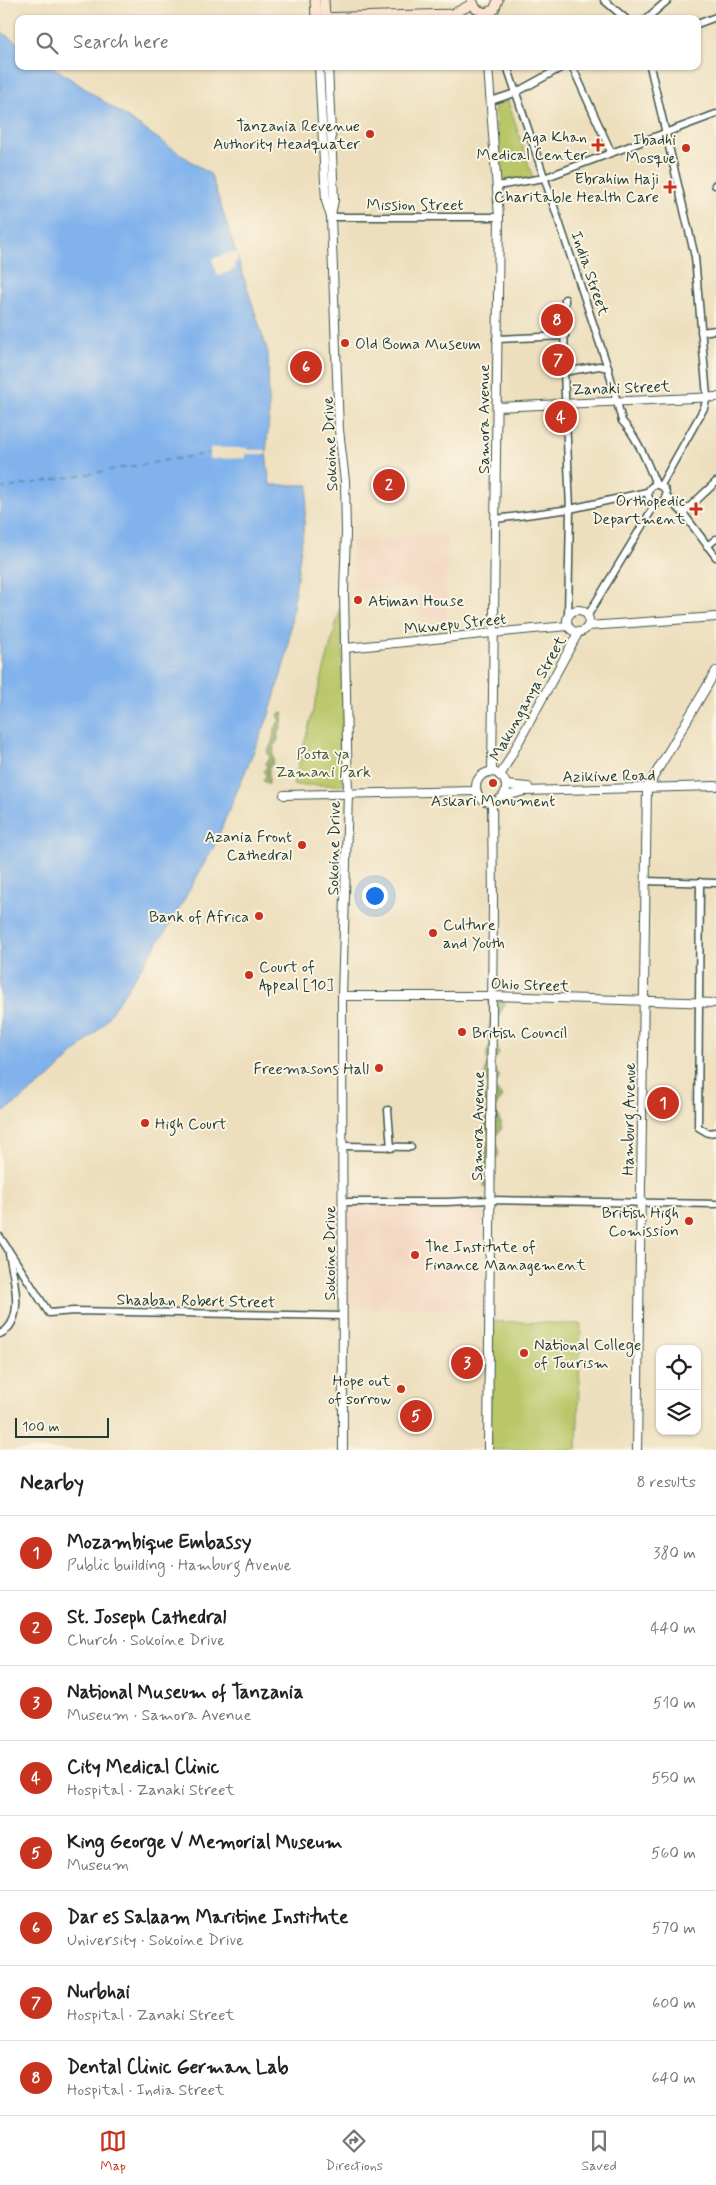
<!DOCTYPE html>
<meta charset="utf-8">
<style>
body{margin:0;font-family:Mynerve,sans-serif;background:#f2f2f2;color:#222}
.controls{position:absolute;right:15px;bottom:15px;display:grid;overflow:hidden;border-radius:10px;box-shadow:0 1px 4px #0004}
.controls button{width:45px;height:45px;display:grid;place-items:center;padding:0;border:0;border-bottom:1px solid #e0e0e0;background:#fff;color:#222;font:25px sans-serif}
.scale{position:absolute;left:15px;bottom:12px;width:94px;box-sizing:border-box;padding-left:5px;border:2px solid #1f3d34;border-top:0;font-size:14px;line-height:18px;white-space:nowrap;color:#1f3d34;-webkit-text-stroke:4px #fcf5e5;paint-order:stroke}
.you{position:absolute;left:374px;top:895px;width:18px;height:18px;margin:-12px;border:4px solid #fff;border-radius:50%;background:#1a73e8;box-shadow:0 0 0 8px #1a73e833}
.badge{display:grid;place-items:center;width:32px;height:32px;border-radius:50%;background:#c8321e;color:#fff;font-size:16px;font-weight:700}
.pin{position:absolute;translate:-50% -50%;border:2px solid #fff;box-shadow:0 1px 5px #0006}
.list{margin:0;padding:0;list-style:none}
h2{display:flex;justify-content:space-between;align-items:center;height:65px;margin:0;padding:0 20px;font-size:21px}
h2 small{font-size:16px;font-weight:400;color:#767676}
.list li{display:grid;grid-template-columns:32px 1fr auto;gap:15px;align-items:center;box-sizing:border-box;height:75px;padding:0 20px;border-top:1px solid #e0e0e0}
.list b{display:block;font-size:19px;white-space:nowrap}
.list p{margin:0;font-size:16px;white-space:nowrap;color:#767676}
.list em{font-size:16px;font-style:normal;color:#767676}
.icon{flex:none;width:28px;height:28px;fill:none;stroke:currentColor;stroke-width:2;stroke-linecap:round;stroke-linejoin:round}
.map{position:relative;flex:none;width:716px;height:1450px;overflow:hidden}
.search{position:absolute;background:#fff;box-shadow:0 1px 4px #0004;left:15px;right:15px;top:15px;height:55px;display:flex;align-items:center;gap:12px;box-sizing:border-box;padding:0 18px;border-radius:10px;color:#767676;font-size:19px}
.sheet{height:665px;background:#fff}
nav{display:flex;justify-content:space-around;align-items:center;box-sizing:border-box;height:70px;border-top:1px solid #e0e0e0;background:#fff;font-size:14px;color:#767676}
nav a{display:grid;justify-items:center;gap:2px}
nav .on{color:#c8321e}
.map>svg:first-child{display:block}
.built{fill:#f2d4be}
.green{fill:#bac769;stroke:#6c824e}
.forest{fill:#93ac5d;stroke:#597448}
.water{fill:#81b2ec;stroke:#507890}
.pier{fill:#eddfbd}
.lines{fill:none;stroke-linecap:round;stroke-linejoin:round}
.ferry{stroke:#385a62;stroke-width:1;stroke-dasharray:6 5;stroke-linecap:butt}
.minor-casing{stroke:#3e5549;stroke-width:9}
.tertiary-casing{stroke:#3e5549;stroke-width:10}
.secondary-casing{stroke:#3e5549;stroke-width:11}
.minor{stroke:#fff;stroke-width:6}
.tertiary{stroke:#fff;stroke-width:8}
.secondary{stroke:#fde4d1;stroke-width:9}
.poi-dot{fill:#c8321e;stroke:#fcf5e5;stroke-width:2}
.labels{text-anchor:middle;stroke-width:4;stroke-linejoin:round;paint-order:stroke}
.poi-label{font-size:16px;fill:#1f3d34;stroke:#fcf5e5;text-anchor:end}
.street-label{font-size:16px;fill:#1f3d34;stroke:#fcf5e5}
.park-label{font-size:16px;fill:#3e593f;stroke:#fcf5e5}
</style>
<div class="map">
<svg width="716" height="1450" viewBox="0 0 716 1450">
<rect width="100%" height="100%" fill="#fcf5e5"/>
<filter id="ink" filterUnits="userSpaceOnUse"><feTurbulence type="fractalNoise" baseFrequency=".02" numOctaves="2"/><feDisplacementMap in="SourceGraphic" scale="10" xChannelSelector="R" yChannelSelector="G"/><feConvolveMatrix kernelMatrix="1 2 1 2 8 2 1 2 1" color-interpolation-filters="sRGB"/></filter>
<filter id="wash" filterUnits="userSpaceOnUse"><feTurbulence type="fractalNoise" baseFrequency=".0096" numOctaves="4" result="noise"/><feDisplacementMap in="SourceGraphic" scale="20" xChannelSelector="R" yChannelSelector="G"/><feGaussianBlur stdDeviation="1.12" result="paint"/><feColorMatrix in="noise" values="0 0 0 0 0 0 0 0 0 0 0 0 0 0 0 0 0 1.4 0 .05"/><feComposite in="paint" operator="in"/></filter>
<g filter="url(#wash)">
<rect width="100%" height="100%" fill="#eddfbd"/>
<g class="built">
<path d="M447 532 446 632H435V628L438 627 437 617H420L418 588 353 589 351 541 394 540 399 536Z"/>
<path d="M347 1205 484 1206 483 1309H419V1305H415V1308H346Z"/>
</g>
<g class="green">
<path d="M508 101 533 178 501 183 494 103Z"/>
<path d="M341 606 346 785H293Z"/>
<path d="M489 1321 581 1324 577 1450H491Z"/>
</g>
<g class="forest">
<path d="M284 712 281 729 278 734V740L274 746 273 763 269 768V784L263 781 266 775 263 771 267 767 265 763 270 758 267 751C275 742 272 729 280 720L278 714Z"/>
<path d="M498 997 506 1004C494 1021 492 1035 499 1054L491 1064 500 1077 493 1088 503 1097 495 1107 502 1128 495 1137 499 1154 490 1167 495 1178 489 1189 484 1187C485 1170 484 1151 490 1136L484 1124 490 1108 484 1101 489 1086 484 1077 488 1062 486 1054 491 1043 487 1037 491 1015 488 1001Z"/>
</g>
<path class="water" d="M0 31 19 44V66H52L211 175 268 353 269 417 266 454 270 485H309L287 654 269 715 214 846 171 923 102 1026 50 1077 0 1115Z"/>
<g class="pier">
<path d="M229 253H236L238 261 234 262 236 269 218 276 212 259Z"/>
<path d="M210 448H247V450H266V454H246V458L210 459Z"/>
</g>
<g class="lines">
<path class="ferry" d="M0 489 210 453"/>
</g>
</g>
<g filter="url(#ink)">
<g class="lines">
<defs>
<g id="minor">
<path d="M604 0 626 19"/>
<path d="M646 19 668 0"/>
<path d="M697 24 716 17"/>
<path d="M507 66 608 368 622 421C638 438 647 463 656 484"/>
<path d="M572 66 611 152"/>
<path d="M650 66 695 257 707 397 704 408 661 485"/>
<path d="M491 101 515 93 564 66"/>
<path d="M715 185 716 184"/>
<path d="M497 186 544 178 716 114"/>
<path d="M331 217H499"/>
<path d="M565 299 564 372 570 509 568 617"/>
<path d="M701 332 716 330"/>
<path d="M496 339 565 336"/>
<path d="M564 372 599 366 608 368"/>
<circle cx="657" cy="494" r="9"/>
<path d="M666 496 683 513 716 557"/>
<path d="M683 513 716 482"/>
<path d="M496 519 570 509 647 492"/>
<path d="M707 546 716 539"/>
<path d="M588 615 656 503"/>
<path d="M645 881 716 883"/>
<path d="M700 882 698 1127 708 1133 716 1132"/>
<path d="M388 1110 391 1148"/>
<path d="M344 1146 411 1147"/>
<path d="M343 1202H446L490 1200 716 1204"/>
<path d="M0 1237 49 1313 74 1311 342 1316"/>
<path d="M0 1334C27 1321 13 1276 9 1254"/>
</g>
<g id="tertiary">
<path d="M319 66 326 201 331 217 339 430 345 481 346 533 344 592 348 794 342 996 343 1450"/>
<path d="M328 66 334 200 331 215"/>
<path d="M488 66 499 217 492 772"/>
<path d="M497 407 716 397"/>
<circle cx="578" cy="621" r="11"/>
<path d="M588 626 716 617"/>
<path d="M345 648C419 641 493 632 568 626"/>
<circle cx="491" cy="787" r="15"/>
<path d="M500 776 578 633"/>
<path d="M506 785 528 787"/>
<path d="M284 795 476 791"/>
<path d="M503 797 524 791 716 786"/>
<path d="M342 996H492L716 1003"/>
<path d="M488 1450 493 904 492 802"/>
<path d="M637 1450 647 788 716 671"/>
</g>
<g id="secondary">
<path d="M315 0 316 18 453 14 472 4"/>
<path d="M324 0 325 18"/>
<path d="M472 0 476 9 485 13 494 10 498 0"/>
</g>
</defs>
<use href="#minor" class="minor-casing"/>
<use href="#tertiary" class="tertiary-casing"/>
<use href="#secondary" class="secondary-casing"/>
<use href="#minor" class="minor"/>
<use href="#tertiary" class="tertiary"/>
<use href="#secondary" class="secondary"/>
</g>
</g>
<g class="poi-dot">
<circle cx="370" cy="134" r="5"/>
<path d="M595.5 137.5h5v5h5v5h-5v5h-5v-5h-5v-5h5z"/>
<circle cx="686" cy="148" r="5"/>
<path d="M667.5 179.5h5v5h5v5h-5v5h-5v-5h-5v-5h5z"/>
<circle cx="345" cy="343" r="5"/>
<path d="M693.5 501.5h5v5h5v5h-5v5h-5v-5h-5v-5h5z"/>
<circle cx="358" cy="600" r="5"/>
<circle cx="493" cy="783" r="5"/>
<circle cx="302" cy="845" r="5"/>
<circle cx="259" cy="916" r="5"/>
<circle cx="433" cy="933" r="5"/>
<circle cx="249" cy="975" r="5"/>
<circle cx="462" cy="1032" r="5"/>
<circle cx="379" cy="1068" r="5"/>
<circle cx="145" cy="1123" r="5"/>
<circle cx="689" cy="1221" r="5"/>
<circle cx="415" cy="1255" r="5"/>
<circle cx="524" cy="1353" r="5"/>
<circle cx="401" cy="1389" r="5"/>
</g>
<g class="labels">
<g class="poi-label">
<text x="360" y="131">Tanzania Revenue<tspan x="360" dy="18">Authority Headquater</tspan></text>
<text x="587" y="142">Aga Khan<tspan x="587" dy="18">Medical Center</tspan></text>
<text x="676" y="145">Ibadhi<tspan x="676" dy="18">Mosque</tspan></text>
<text x="659" y="184">Ebrahim Haji<tspan x="659" dy="18">Charitable Health Care</tspan></text>
<text x="355" y="349" text-anchor="start">Old Boma Museum</text>
<text x="685" y="506">Orthopedic<tspan x="685" dy="18">Department</tspan></text>
<text x="368" y="606" text-anchor="start">Atiman House</text>
<text x="493" y="806" text-anchor="middle">Askari Monument</text>
<text x="292" y="842">Azania Front<tspan x="292" dy="18">Cathedral</tspan></text>
<text x="249" y="922">Bank of Africa</text>
<text x="443" y="930" text-anchor="start">Culture<tspan x="443" dy="18">and Youth</tspan></text>
<text x="259" y="972" text-anchor="start">Court of<tspan x="259" dy="18">Appeal [10]</tspan></text>
<text x="472" y="1038" text-anchor="start">British Council</text>
<text x="369" y="1074">Freemasons Hall</text>
<text x="155" y="1129" text-anchor="start">High Court</text>
<text x="679" y="1218">British High<tspan x="679" dy="18">Comission</tspan></text>
<text x="425" y="1252" text-anchor="start">The Institute of<tspan x="425" dy="18">Finance Management</tspan></text>
<text x="534" y="1350" text-anchor="start">National College<tspan x="534" dy="18">of Tourism</tspan></text>
<text x="391" y="1386">Hope out<tspan x="391" dy="18">of sorrow</tspan></text>
</g>
<g class="street-label">
<text x="415" y="210">Mission Street</text>
<text transform="translate(591 273) rotate(71)" y="6">India Street</text>
<text transform="translate(621 387) rotate(-2)" y="6">Zanaki Street</text>
<text transform="translate(483 419) rotate(-90)" y="6">Samora Avenue</text>
<text transform="translate(329 444) rotate(-93)" y="6">Sokoine Drive</text>
<text transform="translate(455 623) rotate(-6)" y="6">Mkwepu Street</text>
<text transform="translate(527 698) rotate(-61)" y="6">Makunganya Street</text>
<text transform="translate(609 775) rotate(-1)" y="6">Azikiwe Road</text>
<text transform="translate(333 848) rotate(-89)" y="6">Sokoine Drive</text>
<text transform="translate(530 984) rotate(2)" y="6">Ohio Street</text>
<text transform="translate(628 1119) rotate(-89)" y="6">Hamburg Avenue</text>
<text transform="translate(477 1126) rotate(-89)" y="6">Samora Avenue</text>
<text transform="translate(329 1253) rotate(-90)" y="6">Sokoine Drive</text>
<text transform="translate(196 1300) rotate(1)" y="6">Shaaban Robert Street</text>
</g>
<g class="park-label">
<text x="323" y="759">Posta ya<tspan x="323" dy="18">Zamani Park</tspan></text>
</g>
</g>
</svg>
<div class="controls">
<button><svg class="icon" aria-label="locate" viewBox="0 0 24 24"><circle cx="12" cy="12" r="6"/><path d="M12 2v4M12 18v4M2 12h4M18 12h4"/></svg></button>
<button><svg class="icon" aria-label="layers" viewBox="0 0 24 24"><path d="M12 4l9 5-9 5-9-5zM3 14l9 5 9-5"/></svg></button>
</div>
<div class="scale">100 m</div>
<div class="you"></div>
<div class="pin badge" style="left:663px;top:1103px">1</div>
<div class="pin badge" style="left:389px;top:485px">2</div>
<div class="pin badge" style="left:467px;top:1363px">3</div>
<div class="pin badge" style="left:561px;top:417px">4</div>
<div class="pin badge" style="left:416px;top:1416px">5</div>
<div class="pin badge" style="left:306px;top:367px">6</div>
<div class="pin badge" style="left:558px;top:360px">7</div>
<div class="pin badge" style="left:557px;top:320px">8</div>
<div class="search"><svg class="icon" aria-label="search" viewBox="0 0 24 24"><circle cx="10" cy="10" r="6"/><path d="M15 15l6 6"/></svg>Search here</div>
</div>
<section class="sheet">
<h2>Nearby<small>8 results</small></h2>
<ul class="list">
<li><span class="badge">1</span><div><b>Mozambique Embassy</b><p>Public building · Hamburg Avenue</p></div><em>380 m</em></li>
<li><span class="badge">2</span><div><b>St. Joseph Cathedral</b><p>Church · Sokoine Drive</p></div><em>440 m</em></li>
<li><span class="badge">3</span><div><b>National Museum of Tanzania</b><p>Museum · Samora Avenue</p></div><em>510 m</em></li>
<li><span class="badge">4</span><div><b>City Medical Clinic</b><p>Hospital · Zanaki Street</p></div><em>550 m</em></li>
<li><span class="badge">5</span><div><b>King George V Memorial Museum</b><p>Museum</p></div><em>560 m</em></li>
<li><span class="badge">6</span><div><b>Dar es Salaam Maritine Institute</b><p>University · Sokoine Drive</p></div><em>570 m</em></li>
<li><span class="badge">7</span><div><b>Nurbhai</b><p>Hospital · Zanaki Street</p></div><em>600 m</em></li>
<li><span class="badge">8</span><div><b>Dental Clinic German Lab</b><p>Hospital · India Street</p></div><em>640 m</em></li>
</ul>
</section>
<nav>
<a class="on"><svg class="icon" aria-label="map" viewBox="0 0 24 24"><path d="M3 6l6-2 6 2 6-2v14l-6 2-6-2-6 2zM9 4v14M15 6v14"/></svg>Map</a>
<a><svg class="icon" aria-label="directions" viewBox="0 0 24 24"><path d="M12 3l9 9-9 9-9-9zM9 14v-3h6M13 9l2 2-2 2"/></svg>Directions</a>
<a><svg class="icon" aria-label="saved" viewBox="0 0 24 24"><path d="M7 4h10v16l-5-4-5 4z"/></svg>Saved</a>
</nav>
